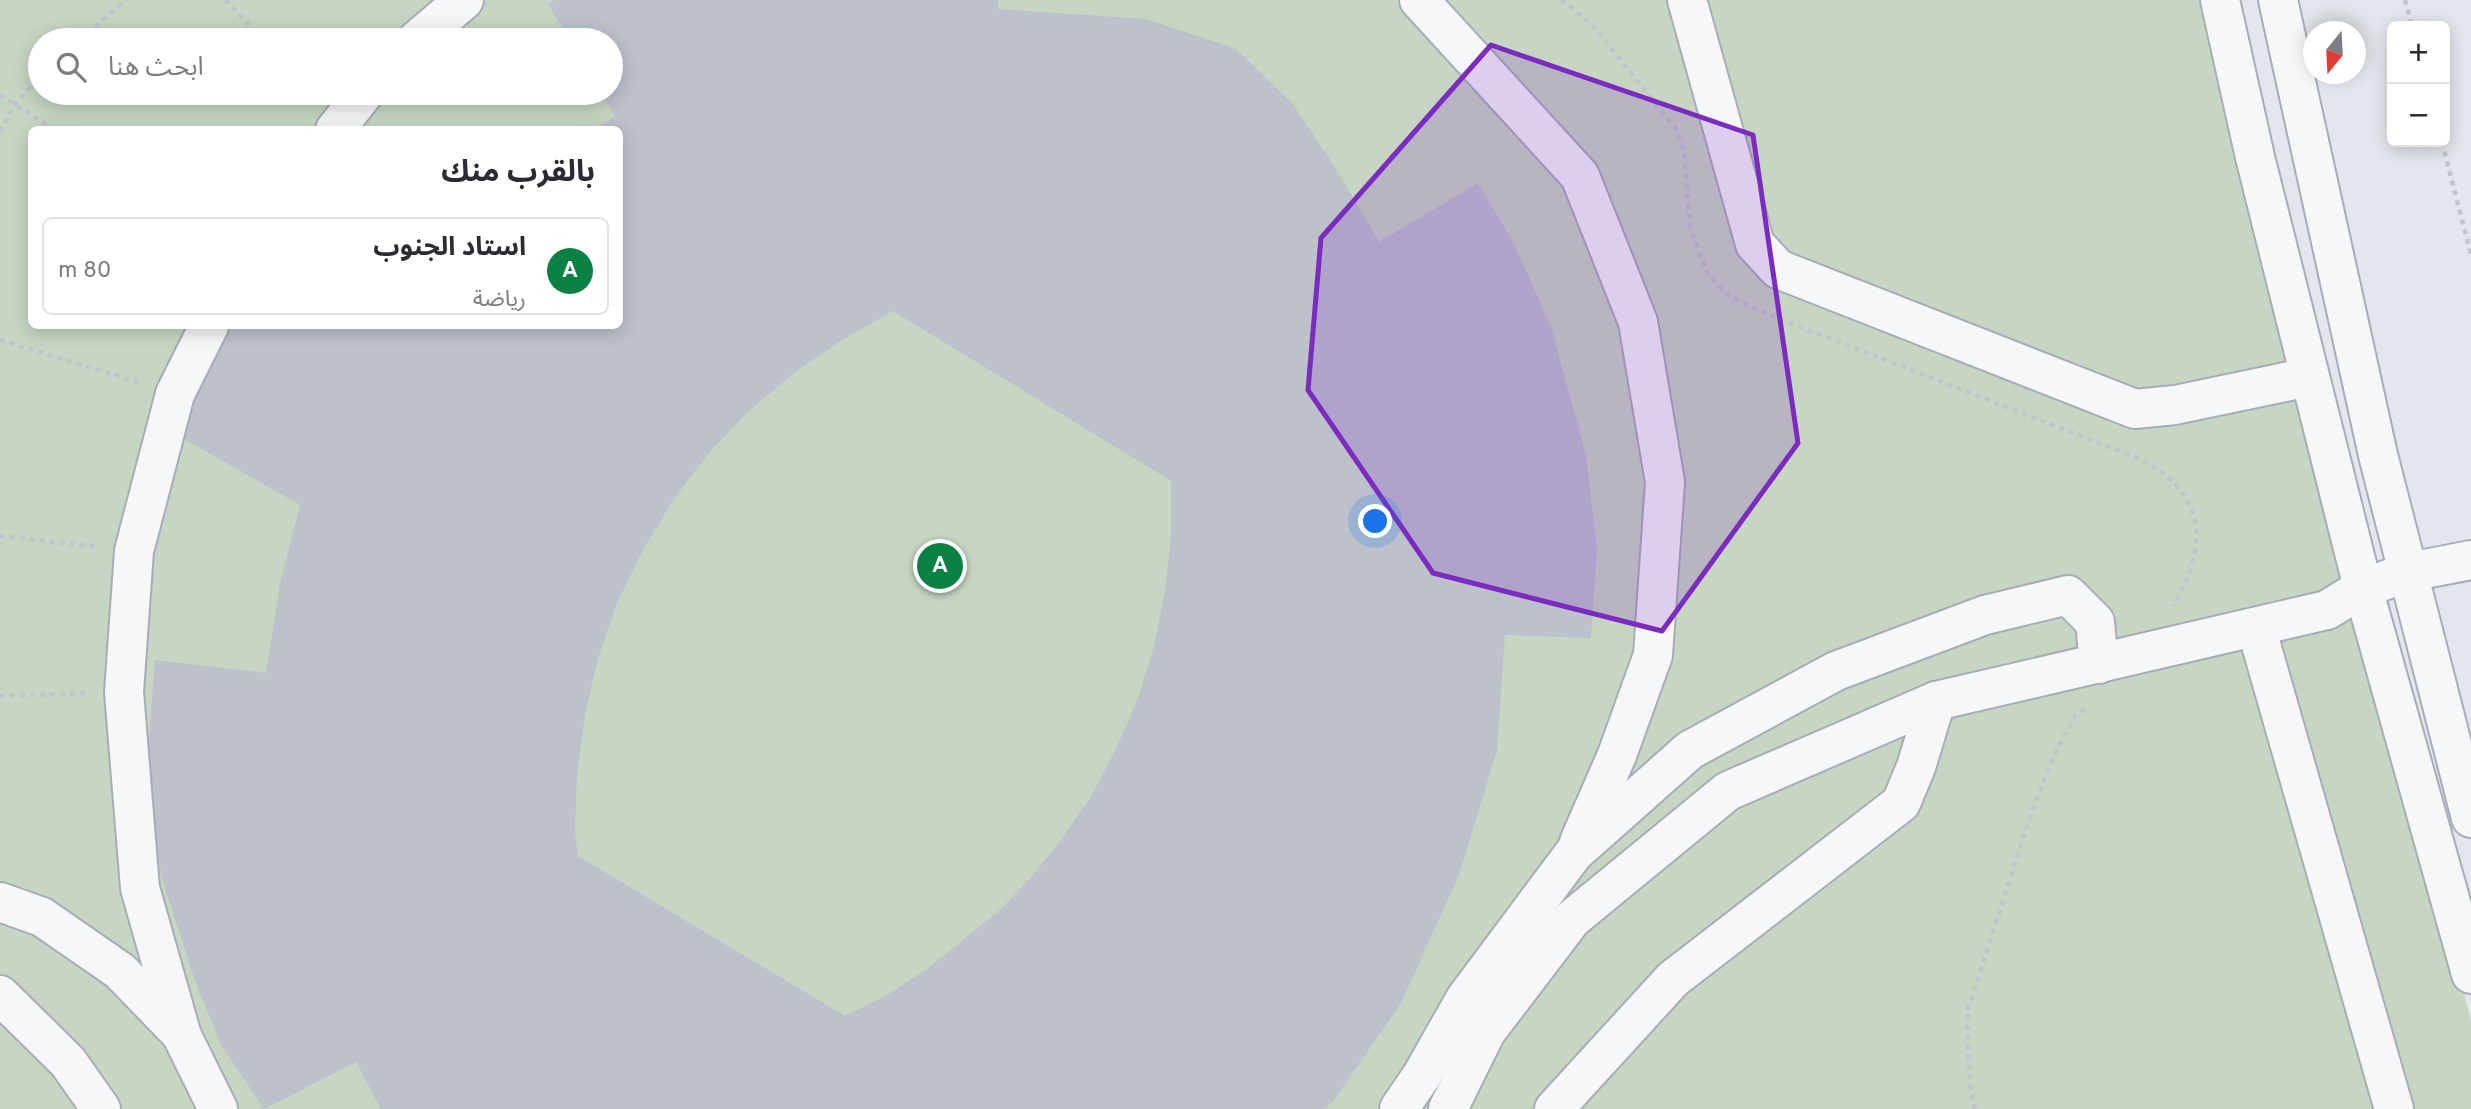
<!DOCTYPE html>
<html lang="ar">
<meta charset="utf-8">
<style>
body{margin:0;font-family:Overpass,"Noto Sans Arabic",sans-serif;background:#f7f7f7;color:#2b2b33;direction:rtl}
.controls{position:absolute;right:21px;top:21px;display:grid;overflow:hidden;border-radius:10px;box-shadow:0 4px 18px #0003}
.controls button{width:63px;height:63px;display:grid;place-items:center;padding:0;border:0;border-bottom:2px solid #e1e1e2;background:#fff;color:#2b2b33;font:35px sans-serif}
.compass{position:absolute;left:2303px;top:21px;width:63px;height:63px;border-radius:50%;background:#fff;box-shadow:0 4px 18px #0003;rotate:198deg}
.you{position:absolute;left:1376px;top:522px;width:24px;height:24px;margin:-18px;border:5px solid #fff;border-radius:50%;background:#1a73e8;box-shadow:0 0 0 10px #1a73e833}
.badge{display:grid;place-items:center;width:46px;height:46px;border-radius:50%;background:#0b8043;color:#fff;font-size:23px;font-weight:700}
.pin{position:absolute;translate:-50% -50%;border:4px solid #fff;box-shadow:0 2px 7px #0006}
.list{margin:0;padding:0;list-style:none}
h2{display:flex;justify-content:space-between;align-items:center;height:91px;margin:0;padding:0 28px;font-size:30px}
h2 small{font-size:23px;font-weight:400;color:#7c7c81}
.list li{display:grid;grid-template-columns:46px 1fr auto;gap:21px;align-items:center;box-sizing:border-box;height:98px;margin:0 14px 14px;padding:0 14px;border:2px solid #e1e1e2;border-radius:10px}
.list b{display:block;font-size:26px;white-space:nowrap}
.list p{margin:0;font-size:23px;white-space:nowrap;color:#7c7c81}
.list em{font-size:23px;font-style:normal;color:#7c7c81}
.icon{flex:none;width:38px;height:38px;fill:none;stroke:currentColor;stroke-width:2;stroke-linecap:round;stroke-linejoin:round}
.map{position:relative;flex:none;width:2471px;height:1109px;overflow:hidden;direction:ltr}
.search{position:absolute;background:#fff;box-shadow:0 4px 18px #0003;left:28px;top:28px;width:595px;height:77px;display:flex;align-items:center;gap:18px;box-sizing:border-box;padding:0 24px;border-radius:38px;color:#7c7c81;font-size:26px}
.panel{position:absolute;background:#fff;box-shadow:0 4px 18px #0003;left:28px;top:126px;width:595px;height:203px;border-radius:10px;direction:rtl}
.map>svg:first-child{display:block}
.green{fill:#c7d6c3;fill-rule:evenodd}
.building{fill:#bcc1cc;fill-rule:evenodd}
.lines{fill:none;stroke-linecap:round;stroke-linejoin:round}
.minor-casing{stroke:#a7acb7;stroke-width:42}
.path{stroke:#c1c4ca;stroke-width:4.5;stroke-dasharray:5 5;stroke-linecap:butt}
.minor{stroke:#f6f7f9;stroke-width:38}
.marked{fill:#7b2cbf;fill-opacity:0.2;stroke:#7b2cbf;stroke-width:5;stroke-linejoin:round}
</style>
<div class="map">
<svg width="2471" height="1109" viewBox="0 0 2471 1109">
<rect width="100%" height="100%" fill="#e3e6ec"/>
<path class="green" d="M0 0H2202L2327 449 2471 1021V1109H0ZM40 40H611V93H40ZM32 130H620V326H32Z"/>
<path class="building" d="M554 0H998V9L1145 19 1235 48 1292 103 1335 167 1379 242 1478 183 1513 242 1551 327 1586 456 1597 548 1591 638 1505 635 1497 750 1459 875 1401 1003 1334 1100 1325 1109H381L356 1062 264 1109 221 1045 194 978 161 875 147 764 155 660 266 673 280 584 300 505 165 428 230 326H620V130H594L615 116 601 93H611V40H570L548 4ZM893 311 1171 481V536L1165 591 1154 646 1138 698 1116 749 1090 798 1063 837 1034 874 1001 909 927 969 887 995 845 1016 578 856 575 832 577 774 585 715 598 658 617 603 643 550 673 500 709 453 749 411 794 373 842 340Z"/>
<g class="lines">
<defs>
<g id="minor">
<path d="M1419 0 1580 176 1638 322 1665 482 1653 655 1617 755 1579 842"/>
<path d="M1687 0 1755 244 1778 269 2135 409 2175 405 2309 377"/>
<path d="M2220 0 2255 157 2363 588 2471 974"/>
<path d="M2278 0 2378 455 2471 818"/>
<path d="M417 40 464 0"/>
<path d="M335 130 364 93"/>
<path d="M209 326 175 394 134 551 124 692 140 888 182 1036 218 1109"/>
<path d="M2256 627 2394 1109"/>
<path d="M0 902 42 917 120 971 179 1032"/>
<path d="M0 995 68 1062 101 1109"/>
<path d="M1399 1109 1422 1075 1465 999 1574 853 1690 750 1836 671 1985 615 2068 595 2095 622 2099 664"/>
<path d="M1448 1109 1486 1032 1572 919 1728 791 1936 701 2327 610 2363 588 2409 572 2471 560"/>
<path d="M1554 1109 1673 979 1901 803 1916 767 1936 701"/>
</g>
</defs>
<use href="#minor" class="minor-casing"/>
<g class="path">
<path d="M225 0 264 40"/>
<path d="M1561 0 1591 23 1675 128 1684 150 1690 228 1708 275 1728 295 1757 310 2140 459C2149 464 2160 470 2168 477 2212 519 2198 558 2174 606"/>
<path d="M2405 0 2412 26"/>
<path d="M80 40 126 0"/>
<path d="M0 95 55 130"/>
<path d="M0 132 15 104 40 77"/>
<path d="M2442 142 2471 255"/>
<path d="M0 340 141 383"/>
<path d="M0 536 99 547"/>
<path d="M0 696 88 693"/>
<path d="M1975 1109 1970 1085 1967 1012 2032 811 2054 755 2076 715 2088 707"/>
</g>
<use href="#minor" class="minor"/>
</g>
<path class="marked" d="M1491 45 1753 135 1798 443 1662 631 1433 573 1308 390 1321 238Z"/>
</svg>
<div class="controls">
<button>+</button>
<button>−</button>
</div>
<svg class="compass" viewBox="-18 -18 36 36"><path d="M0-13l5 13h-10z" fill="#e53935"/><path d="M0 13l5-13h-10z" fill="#7c7c81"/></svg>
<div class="you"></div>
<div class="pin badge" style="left:940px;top:566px">A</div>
<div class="search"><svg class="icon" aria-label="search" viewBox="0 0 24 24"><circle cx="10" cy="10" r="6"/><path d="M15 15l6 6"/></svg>ابحث هنا</div>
<section class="panel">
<h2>بالقرب منك<small></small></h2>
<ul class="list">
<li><span class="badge">A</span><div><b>استاد الجنوب</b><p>رياضة</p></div><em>80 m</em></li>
</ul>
</section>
</div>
